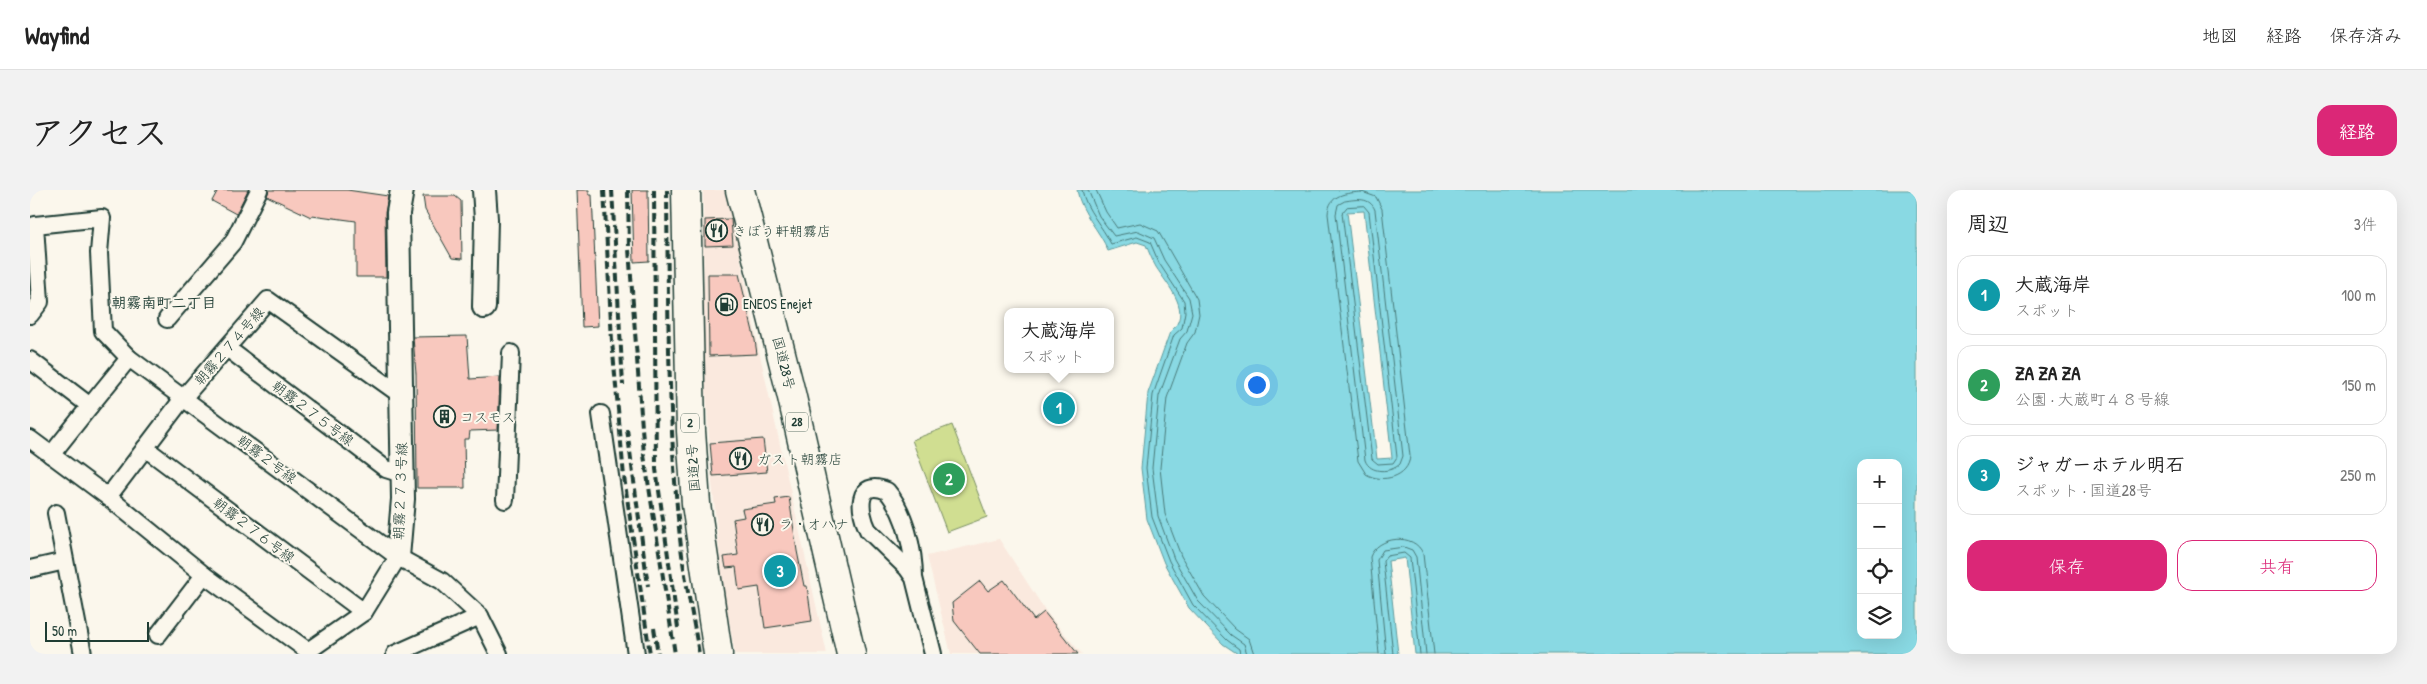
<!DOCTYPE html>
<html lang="ja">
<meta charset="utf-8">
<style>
body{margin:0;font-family:"Patrick Hand","Klee One",sans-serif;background:#f2f2f2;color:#222}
.controls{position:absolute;right:15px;bottom:15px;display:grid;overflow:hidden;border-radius:10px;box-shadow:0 5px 20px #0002}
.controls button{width:45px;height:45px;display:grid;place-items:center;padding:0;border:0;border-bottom:1px solid #e0e0e0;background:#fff;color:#222;font:25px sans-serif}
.scale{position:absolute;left:15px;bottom:12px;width:104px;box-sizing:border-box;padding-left:5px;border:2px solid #1f3d34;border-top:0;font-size:14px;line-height:18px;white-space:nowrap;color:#1f3d34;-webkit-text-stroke:4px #fbf7ec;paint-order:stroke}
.you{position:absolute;left:1226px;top:194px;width:18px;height:18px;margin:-12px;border:4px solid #fff;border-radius:50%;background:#1a73e8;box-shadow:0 0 0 8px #1a73e833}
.badge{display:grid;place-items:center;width:32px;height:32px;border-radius:50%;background:#db2777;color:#fff;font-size:16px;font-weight:700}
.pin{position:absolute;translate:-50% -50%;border:2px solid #fff;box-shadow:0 1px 5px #0006}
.popup{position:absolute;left:974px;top:118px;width:110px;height:65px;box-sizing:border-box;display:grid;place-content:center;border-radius:10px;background:#fff;filter:drop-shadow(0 1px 4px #0005);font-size:16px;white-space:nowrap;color:#767676}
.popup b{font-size:19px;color:#222}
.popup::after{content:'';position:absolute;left:50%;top:100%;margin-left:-10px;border:10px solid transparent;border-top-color:#fff}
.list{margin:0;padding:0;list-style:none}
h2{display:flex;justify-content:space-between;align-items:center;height:65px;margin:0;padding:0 20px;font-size:21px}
h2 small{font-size:16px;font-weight:400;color:#767676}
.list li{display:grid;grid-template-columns:32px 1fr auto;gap:15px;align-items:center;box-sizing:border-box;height:80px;margin:0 10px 10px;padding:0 10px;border:1px solid #e0e0e0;border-radius:15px}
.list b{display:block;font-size:19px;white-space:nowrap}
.list p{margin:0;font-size:16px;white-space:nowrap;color:#767676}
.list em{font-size:16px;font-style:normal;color:#767676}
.actions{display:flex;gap:10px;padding:15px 20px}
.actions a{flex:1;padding:11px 0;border:1px solid #db2777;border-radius:15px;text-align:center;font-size:18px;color:#db2777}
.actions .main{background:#db2777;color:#fff}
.icon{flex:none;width:28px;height:28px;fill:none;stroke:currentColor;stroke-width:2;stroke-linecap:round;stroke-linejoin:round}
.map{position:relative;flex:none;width:1887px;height:464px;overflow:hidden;border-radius:15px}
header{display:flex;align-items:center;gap:30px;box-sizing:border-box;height:70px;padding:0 25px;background:#fff;border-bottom:1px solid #e0e0e0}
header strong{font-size:24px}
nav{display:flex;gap:28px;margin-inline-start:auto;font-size:18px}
.intro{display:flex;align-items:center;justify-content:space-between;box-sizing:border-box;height:120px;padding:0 30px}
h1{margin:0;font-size:35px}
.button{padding:12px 22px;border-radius:15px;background:#db2777;color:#fff;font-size:18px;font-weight:700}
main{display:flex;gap:30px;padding:0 30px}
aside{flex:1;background:#fff;border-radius:15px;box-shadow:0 5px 20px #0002}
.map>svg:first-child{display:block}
.built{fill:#fae9de}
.green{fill:#d0de91;stroke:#788e62}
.water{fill:#89d9e3;stroke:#5f9b9d;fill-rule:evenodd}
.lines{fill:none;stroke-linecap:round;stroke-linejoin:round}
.shore{stroke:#497b7a;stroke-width:1}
.building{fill:#f8c8be;stroke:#1f3d34}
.street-casing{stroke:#1f3d34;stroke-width:20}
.secondary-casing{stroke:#1f3d34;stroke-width:26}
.highway-casing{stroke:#1f3d34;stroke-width:31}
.street{stroke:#fbf7ec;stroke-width:16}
.secondary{stroke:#fbf7ec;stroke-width:22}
.highway{stroke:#fbf7ec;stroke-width:28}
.rail{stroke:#1f3d34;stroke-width:4;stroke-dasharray:8 4;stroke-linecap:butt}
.labels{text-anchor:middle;stroke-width:4;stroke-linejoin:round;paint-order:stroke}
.shield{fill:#fbf7ec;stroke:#61756b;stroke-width:1}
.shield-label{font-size:12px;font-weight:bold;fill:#1f3d34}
.poi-label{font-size:14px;fill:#1f3d34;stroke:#fbf7ec;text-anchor:start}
.street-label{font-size:14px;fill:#1f3d34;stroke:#fbf7ec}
.neighbourhood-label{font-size:15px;font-weight:bold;fill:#1f3d34;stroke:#fbf7ec}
</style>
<header>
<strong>Wayfind</strong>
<nav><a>地図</a><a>経路</a><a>保存済み</a></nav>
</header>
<div class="intro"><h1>アクセス</h1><a class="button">経路</a></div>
<main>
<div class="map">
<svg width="1887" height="464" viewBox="0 0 1887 464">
<rect width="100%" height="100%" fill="#fbf7ec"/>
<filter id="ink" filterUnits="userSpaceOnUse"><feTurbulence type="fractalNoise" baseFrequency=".02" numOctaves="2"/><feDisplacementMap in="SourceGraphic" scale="10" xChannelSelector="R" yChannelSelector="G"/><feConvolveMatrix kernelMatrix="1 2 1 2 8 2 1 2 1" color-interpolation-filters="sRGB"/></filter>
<g filter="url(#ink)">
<g class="built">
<path d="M673 0H697L730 165 797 464H705L694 403 682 293 674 167Z"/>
<path d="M969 349 1017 423 1052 464H921L897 366Z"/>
</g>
<path class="green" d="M922 235 957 327 917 342 882 250Z"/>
<path class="water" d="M1047 0H1887V464H1385L1375 368 1358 371 1368 464H1208L1193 454 1159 418 1134 373 1117 329 1111 278 1118 203 1140 142C1164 122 1138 96 1126 77 1122 70 1119 62 1116 55L1107 52 1078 61C1070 40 1051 24 1047 0ZM1334 21 1362 268 1347 269 1317 22ZM1831 273H1868V445H1831Z"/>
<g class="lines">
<g class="shore">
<path d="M1052 0C1056 21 1072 35 1081 54L1107 47 1120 52 1129 73 1154 111 1155 122 1152 138 1144 145 1123 205 1116 278 1122 327 1139 371 1163 415 1197 450 1209 459 1210 464"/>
<path d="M1058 0 1069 26 1084 46 1108 41 1124 48 1134 70 1159 108 1162 123 1157 141 1150 149 1129 206 1122 278 1128 326 1144 369 1168 411 1201 445 1214 454 1217 464"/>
<path d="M1066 0 1076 22 1087 38 1110 33 1128 41 1167 109 1169 124 1165 142 1157 153 1137 208 1130 278 1135 324 1151 366 1174 406 1205 439 1219 449 1224 464"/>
<path d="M1332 2 1346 7 1352 19 1380 266C1379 287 1352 294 1336 284L1328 271 1298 24C1299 4 1316 3 1332 2Z"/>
<path d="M1315 11C1327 9 1340 7 1345 20L1373 266 1370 274C1361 283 1340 284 1335 270L1306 24 1308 15Z"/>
<path d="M1334 16 1339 22 1367 267 1363 273 1348 274 1342 269 1312 23 1317 17Z"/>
<path d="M1349 464 1340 367C1347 346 1385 342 1393 364L1404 464"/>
<path d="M1356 464 1347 370 1353 360 1374 357 1382 360 1386 367 1396 464"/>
<path d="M1363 464 1353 371 1357 366 1374 363 1380 368 1390 464"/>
</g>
</g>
<g class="building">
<path d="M188 0H218L206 24 182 11Z"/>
<path d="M239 0H317L358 6 355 23 356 87H326V31L282 25 281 27 237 6Z"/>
<path d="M547 0H559V5H562L568 136 552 137Z"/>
<path d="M602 0H618L619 71 604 72Z"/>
<path d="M393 6H425L431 11 432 69 422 68 395 20Z"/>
<path d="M701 29 703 55 675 56V30Z"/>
<path d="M678 84H709L725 150 727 164 679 166Z"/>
<path d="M437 146 440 189 470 187 468 240 440 241 439 249H434L435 298H387L386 184 383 147Z"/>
<path d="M733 249 737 282 683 286 680 253Z"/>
<path d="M759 307 767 361 774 396H777L782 431 735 438 729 397 709 400 706 377 696 378 694 367 708 365 703 329 714 327 712 319 746 314 745 309Z"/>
<path d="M974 390 1004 430 1014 422 1048 464H950L924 431 922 413 950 391 958 401Z"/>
</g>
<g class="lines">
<defs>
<g id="street">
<path d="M0 125 10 112 5 35 72 28 69 63 73 141 99 168"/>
<path d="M137 129 203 52 229 0"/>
<path d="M197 158 356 279 372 284"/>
<path d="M0 170 60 216 99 168 368 367 412 391 450 426 469 464"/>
<path d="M571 224 606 464"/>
<path d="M0 249 78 307 174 385 278 461 334 422 368 367"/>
<path d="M115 258 334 422"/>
<path d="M21 265 60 216"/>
<path d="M78 307 154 207 238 110 371 205"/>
<path d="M475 310 481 163"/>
<path d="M26 323 53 464"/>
<path d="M0 379 35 371"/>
<path d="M884 388 877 378 838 340C829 322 825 288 857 301 875 322 884 360 884 388L903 464"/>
<path d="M128 445 174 385"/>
<path d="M365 464 450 426"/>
</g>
<g id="secondary">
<path d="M454 0 456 29 454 117"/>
<path d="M368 367 373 309 368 23 372 0"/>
</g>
<g id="highway">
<path d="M656 0 661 241 666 314 688 464"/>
<path d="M710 0 761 203 821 464"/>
</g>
</defs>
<use href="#street" class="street-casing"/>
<use href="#secondary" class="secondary-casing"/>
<use href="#highway" class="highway-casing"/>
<use href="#street" class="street"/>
<use href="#secondary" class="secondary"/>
<use href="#highway" class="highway"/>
<g class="rail">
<path d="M574 0 582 151 594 287 620 464"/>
<path d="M582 0 593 195"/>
<path d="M598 0 599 59 614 265 645 464"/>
<path d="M624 0 626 279 648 438"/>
<path d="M637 0C638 116 638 233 650 348 654 387 663 426 669 464"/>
<path d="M597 239 618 396"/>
<path d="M624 438 628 464"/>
</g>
</g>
</g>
<defs>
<symbol id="restaurant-ring" viewBox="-11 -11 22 22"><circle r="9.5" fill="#fbf7ec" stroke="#1f3d34" stroke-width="1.5"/><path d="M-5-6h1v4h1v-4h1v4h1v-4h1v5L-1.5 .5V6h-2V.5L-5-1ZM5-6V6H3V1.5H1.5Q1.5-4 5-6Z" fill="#1f3d34"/></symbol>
<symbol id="fuel-ring" viewBox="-11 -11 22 22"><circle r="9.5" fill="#fbf7ec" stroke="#1f3d34" stroke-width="1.5"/><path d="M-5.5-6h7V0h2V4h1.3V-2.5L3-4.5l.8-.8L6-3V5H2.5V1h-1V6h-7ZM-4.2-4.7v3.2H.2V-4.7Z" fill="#1f3d34"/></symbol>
<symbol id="building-ring" viewBox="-11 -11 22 22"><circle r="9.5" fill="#fbf7ec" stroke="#1f3d34" stroke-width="1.5"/><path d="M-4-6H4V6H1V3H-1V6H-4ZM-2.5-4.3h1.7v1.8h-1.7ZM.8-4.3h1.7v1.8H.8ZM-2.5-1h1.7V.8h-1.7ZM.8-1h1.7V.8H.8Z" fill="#1f3d34"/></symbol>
</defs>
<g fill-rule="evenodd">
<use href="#restaurant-ring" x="674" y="28" width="25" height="25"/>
<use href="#fuel-ring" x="684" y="102" width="25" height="25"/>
<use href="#building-ring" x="402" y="214" width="25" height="25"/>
<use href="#restaurant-ring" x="698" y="256" width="25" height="25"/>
<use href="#restaurant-ring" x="720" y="322" width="25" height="25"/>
</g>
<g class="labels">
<g class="shield">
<rect x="756" y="222.5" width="22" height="19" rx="4"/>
<rect x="651" y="223.5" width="18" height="19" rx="4"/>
</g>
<g class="shield-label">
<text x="767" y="236">28</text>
<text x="660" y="237">2</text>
</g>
<g class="poi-label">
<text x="703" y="46">きぼう軒朝霧店</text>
<text x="713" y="119">ENEOS Enejet</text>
<text x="430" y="232">コスモス</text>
<text x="727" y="274">ガスト朝霧店</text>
<text x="749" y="339">ラ・オハナ</text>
</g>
<g class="street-label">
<text transform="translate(199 156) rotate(-49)" y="5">朝霧２７４号線</text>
<text transform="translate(754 173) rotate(76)" y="5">国道28号</text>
<text transform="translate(283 223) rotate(37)" y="5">朝霧２７５号線</text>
<text transform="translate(237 269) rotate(37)" y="5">朝霧２号線</text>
<text transform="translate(663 278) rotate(-94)" y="5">国道2号</text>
<text transform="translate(370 301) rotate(-88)" y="5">朝霧２７３号線</text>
<text transform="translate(224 340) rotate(37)" y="5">朝霧２７６号線</text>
</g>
<g class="neighbourhood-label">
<text x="134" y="118">朝霧南町二丁目</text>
</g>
</g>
</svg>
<div class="controls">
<button>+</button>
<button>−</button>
<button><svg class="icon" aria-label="locate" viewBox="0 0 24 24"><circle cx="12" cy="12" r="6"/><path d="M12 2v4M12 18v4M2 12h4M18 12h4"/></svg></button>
<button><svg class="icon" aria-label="layers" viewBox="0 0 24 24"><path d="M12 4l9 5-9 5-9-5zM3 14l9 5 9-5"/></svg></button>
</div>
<div class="scale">50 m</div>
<div class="you"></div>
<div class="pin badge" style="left:1029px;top:218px;background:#0f9aa8">1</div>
<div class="popup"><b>大蔵海岸</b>スポット</div>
<div class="pin badge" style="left:919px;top:289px;background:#2e9e5b">2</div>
<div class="pin badge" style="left:750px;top:381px;background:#0f9aa8">3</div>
</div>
<aside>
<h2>周辺<small>3件</small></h2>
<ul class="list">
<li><span class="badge" style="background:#0f9aa8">1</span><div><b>大蔵海岸</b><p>スポット</p></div><em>100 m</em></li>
<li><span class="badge" style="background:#2e9e5b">2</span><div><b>ZA ZA ZA</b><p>公園 · 大蔵町４８号線</p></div><em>150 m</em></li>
<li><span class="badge" style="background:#0f9aa8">3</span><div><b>ジャガーホテル明石</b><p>スポット · 国道28号</p></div><em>250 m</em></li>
</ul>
<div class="actions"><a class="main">保存</a><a>共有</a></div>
</aside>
</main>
